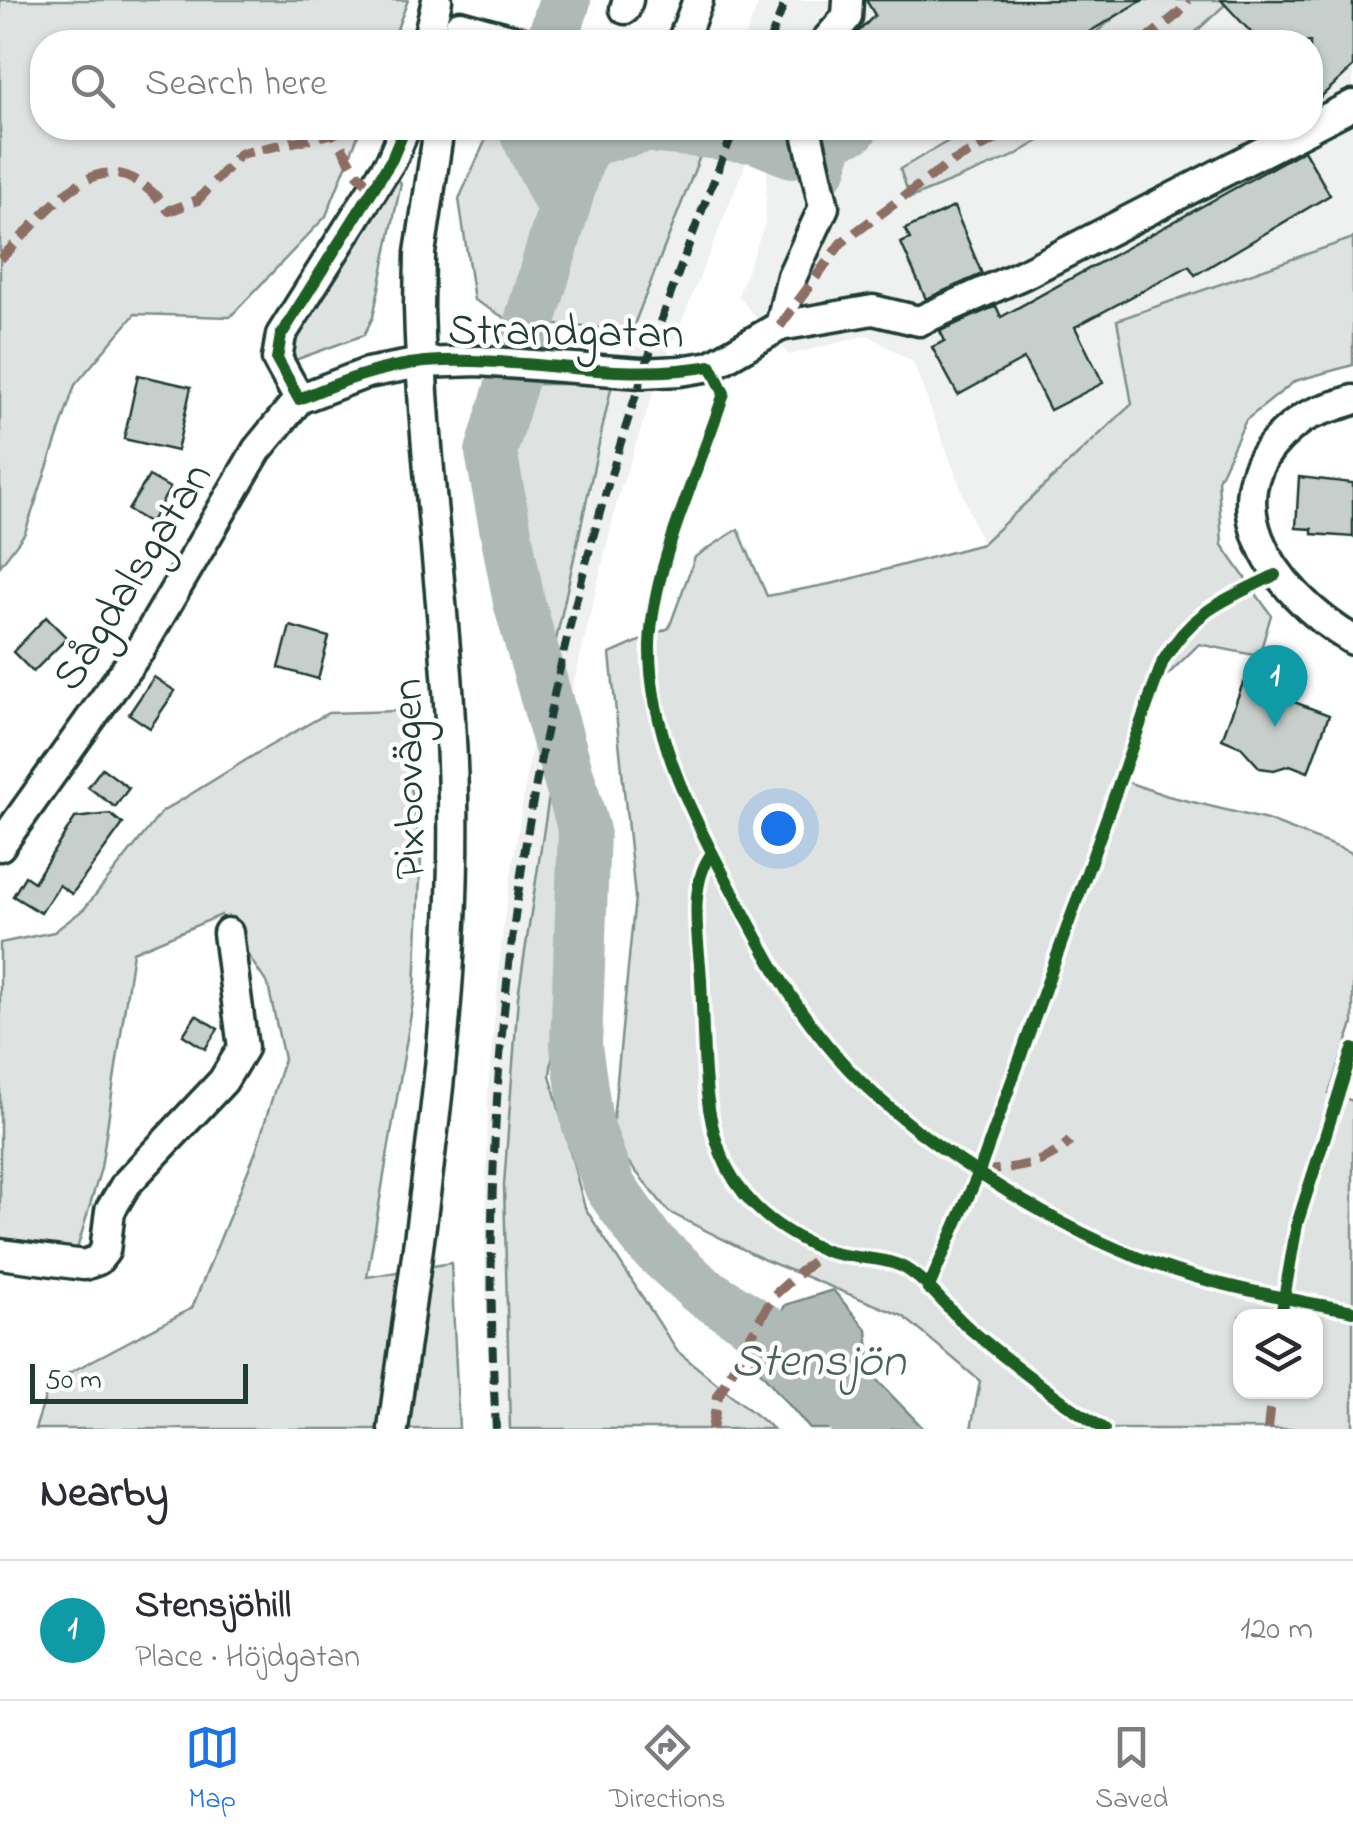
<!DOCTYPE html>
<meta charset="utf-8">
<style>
body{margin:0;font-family:"Indie Flower",sans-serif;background:#f2f2f3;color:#2b2b33}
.controls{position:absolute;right:30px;bottom:30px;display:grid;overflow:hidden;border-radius:20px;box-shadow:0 2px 8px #0004}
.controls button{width:90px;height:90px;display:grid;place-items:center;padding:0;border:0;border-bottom:2px solid #e1e1e2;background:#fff;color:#2b2b33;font:50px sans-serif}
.scale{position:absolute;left:30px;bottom:25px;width:218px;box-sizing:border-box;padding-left:10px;border:5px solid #1f3d34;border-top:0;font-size:28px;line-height:35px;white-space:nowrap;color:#1f3d34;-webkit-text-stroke:8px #fff;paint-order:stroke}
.you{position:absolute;left:778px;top:828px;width:35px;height:35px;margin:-25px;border:8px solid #fff;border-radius:50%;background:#1a73e8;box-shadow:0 0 0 15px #1a73e833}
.badge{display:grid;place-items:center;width:65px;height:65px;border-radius:50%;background:#1a73e8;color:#fff;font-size:32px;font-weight:700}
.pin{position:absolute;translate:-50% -82px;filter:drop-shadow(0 2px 5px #0008)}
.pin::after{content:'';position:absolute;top:52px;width:35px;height:30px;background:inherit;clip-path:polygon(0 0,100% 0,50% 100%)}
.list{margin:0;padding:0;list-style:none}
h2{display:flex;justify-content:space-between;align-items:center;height:130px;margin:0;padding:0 40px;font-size:42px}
h2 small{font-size:32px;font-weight:400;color:#7c7c81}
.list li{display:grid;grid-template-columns:65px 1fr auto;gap:30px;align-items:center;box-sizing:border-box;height:140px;padding:0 40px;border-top:2px solid #e1e1e2}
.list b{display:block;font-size:38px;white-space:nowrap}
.list p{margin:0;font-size:32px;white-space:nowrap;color:#7c7c81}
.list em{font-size:32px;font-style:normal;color:#7c7c81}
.icon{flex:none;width:55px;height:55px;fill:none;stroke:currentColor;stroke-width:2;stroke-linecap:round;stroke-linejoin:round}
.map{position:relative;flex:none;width:1353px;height:1429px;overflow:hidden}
.search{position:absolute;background:#fff;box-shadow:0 2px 8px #0004;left:30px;right:30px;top:30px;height:110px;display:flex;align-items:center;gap:25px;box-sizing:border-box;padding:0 35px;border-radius:40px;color:#7c7c81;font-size:38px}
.sheet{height:270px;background:#fff}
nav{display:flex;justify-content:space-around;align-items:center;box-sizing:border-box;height:140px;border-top:2px solid #e1e1e2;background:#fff;font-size:28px;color:#7c7c81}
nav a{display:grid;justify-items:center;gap:5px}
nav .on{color:#1a73e8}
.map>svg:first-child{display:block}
.built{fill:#eef1f0}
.green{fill:#dee3e2;stroke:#7e908b;stroke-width:2.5;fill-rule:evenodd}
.water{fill:#afbab7;stroke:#758883;stroke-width:2.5}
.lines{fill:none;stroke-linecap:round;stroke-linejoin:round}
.river{stroke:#afbab7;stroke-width:52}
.building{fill:#c7cfcc;stroke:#1f3d34;stroke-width:2.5}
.minor-casing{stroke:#1f3d34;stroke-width:35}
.minor{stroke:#fff;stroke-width:28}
.rail{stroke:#1f3d34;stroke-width:8;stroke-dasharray:15 8;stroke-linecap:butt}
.quiet{stroke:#8d6e63;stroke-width:10;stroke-dasharray:20 10;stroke-linecap:butt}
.cycleway-casing{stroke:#fff;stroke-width:19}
.cycleway{stroke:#1b5e20;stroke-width:12}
.labels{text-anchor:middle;stroke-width:9;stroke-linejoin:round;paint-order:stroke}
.street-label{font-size:45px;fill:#1f3d34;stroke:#fff}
.water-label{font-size:48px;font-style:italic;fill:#4a625b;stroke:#fff}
</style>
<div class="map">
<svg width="1353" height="1429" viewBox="0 0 1353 1429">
<rect width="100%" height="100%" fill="#fff"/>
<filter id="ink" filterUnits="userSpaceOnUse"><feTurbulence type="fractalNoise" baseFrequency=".01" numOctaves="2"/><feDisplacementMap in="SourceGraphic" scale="20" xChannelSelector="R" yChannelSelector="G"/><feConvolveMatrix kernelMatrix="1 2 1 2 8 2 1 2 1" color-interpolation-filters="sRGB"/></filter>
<g filter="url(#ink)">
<g class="built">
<path d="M760 0H1147L1091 42H743Z"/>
<path d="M1230 0H1353V238L1118 320 1132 404 982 544 913 362 868 335 789 355 738 296 765 223 769 128H971L901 169 910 198 1012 157 1061 128H1310V42H1185Z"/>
<path d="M711 128H760L656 385 619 494 553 770 518 997 504 1185 510 1429H491L485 1275 488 1090 503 926 529 762 612 384Z"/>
</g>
<g class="green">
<path d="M0 0H408L392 42H42V128H361L326 216 230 317 135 314 75 385 25 533 0 566Z"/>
<path d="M1136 0H1230L1185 42H1084Z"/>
<path d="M491 128H711L632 330 512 322 474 300 459 199Z"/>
<path d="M971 128H1061L1012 157 910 198 900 169Z"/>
<path d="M398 179 401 183 373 317 364 335 295 360 291 345Z"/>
<path d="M1353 238V365L1295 381 1246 420 1218 480 1222 545 1271 615 1259 656 1199 644 1145 697 1115 778 1168 796 1267 820 1353 853V1024L1329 1093 1353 1101V1429H971L980 1381 903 1316 765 1260 669 1212 611 1141 635 897 610 654 669 628 695 557 738 529 767 596 835 583 982 544 1132 404 1117 320ZM1240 1316H1316V1392H1240Z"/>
<path d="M527 384H612L551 663 529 589 514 457Z"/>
<path d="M400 711 421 855 415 990 367 1277 451 1263 459 1429H35L50 1383 192 1308 256 1151 284 1059 268 985 221 915 133 952 101 1168 77 1249 0 1244V943L54 932 84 909 162 812 259 752 328 713Z"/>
<path d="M553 770 575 840 569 931 550 1075 585 1208 677 1351 773 1429H510L504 1185 518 997Z"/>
</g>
<path class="water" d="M833 1290 867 1330 871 1374 924 1429H810L752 1362 772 1334 785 1305Z"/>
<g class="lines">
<g class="river">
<path d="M552 42 565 0"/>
<path d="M528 128 526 134 563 208"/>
<path d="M642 128 594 139 581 151 491 452 519 602 584 831 576 1046 587 1123 610 1187 649 1242 701 1290 772 1334 864 1429"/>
<path d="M658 128 755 137 792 152"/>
<path d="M822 166 828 136 852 128"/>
</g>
</g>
<g class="building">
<path d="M866 0H1143L1072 42H848L875 15Z"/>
<path d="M1221 0H1353V67L1310 107V42H1260Z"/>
<path d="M1304 150 1330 195 1195 275 1189 266 1075 327 1103 383 1050 410 1024 359 958 395 932 347 945 341 940 331 996 306 1001 317Z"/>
<path d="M954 207 982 274 926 299 901 243 910 239 905 229Z"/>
<path d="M138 375 191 387 177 451 124 439Z"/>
<path d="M149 476 170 488 150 523 128 510Z"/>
<path d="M1299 477 1353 483V537L1312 534V529L1296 528Z"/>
<path d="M46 617 67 638 33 672 13 652Z"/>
<path d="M290 626 329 637 318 679 279 668Z"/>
<path d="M154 677 175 691 150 728 129 714Z"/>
<path d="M1243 683 1329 715 1308 772 1290 765 1274 770 1260 768 1241 747 1222 739Z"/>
<path d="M102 768 129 788 115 807 88 787Z"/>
<path d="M110 814 123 824 72 894 59 885 41 913 13 896 25 876 34 882 75 818Z"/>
<path d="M196 1015 218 1029 205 1049 183 1035Z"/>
</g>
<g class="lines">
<defs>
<g id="minor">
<path d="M625 9 628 0"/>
<path d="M460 25 521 42"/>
<path d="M427 42 437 0"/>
<path d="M682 42 698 0"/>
<path d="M825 42 847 17 848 0"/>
<path d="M1310 127 1353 105"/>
<path d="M780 326 792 276 824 207 806 128"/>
<path d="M299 399 277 359 281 335 392 159 405 128"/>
<path d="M1353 400C1337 406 1316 410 1302 419 1198 490 1273 593 1353 640"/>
<path d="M0 846 141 648 257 450 299 399 367 373 421 363 479 361 641 373 680 371 711 366 780 326 873 310 919 321 1024 274 1309 128"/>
<path d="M0 1254 84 1265 98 1260 105 1251 110 1211 126 1184 223 1081 243 1048 228 933"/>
<path d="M393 1429C421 1221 457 1008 453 797 450 633 423 470 419 307L420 253 439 128"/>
</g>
</defs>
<use href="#minor" class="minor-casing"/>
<use href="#minor" class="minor"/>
<g class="rail">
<path d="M769 42 786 0"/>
<path d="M496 1429C470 964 559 555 735 128"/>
</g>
<g class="quiet">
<path d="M1143 42 1179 13 1188 0"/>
<path d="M0 259C54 209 101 124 169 211L198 200 240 154 334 133 356 172 373 190"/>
<path d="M780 326 841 243 948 164 1017 128"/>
<path d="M979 1172C1012 1168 1047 1166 1070 1141"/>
<path d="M712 1429 718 1396 773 1296 824 1251"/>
<path d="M1268 1429 1272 1392"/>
</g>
<defs>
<g id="cycleway">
<path d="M405 128 392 159 281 335 277 359 299 399C339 382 381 366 425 362 520 355 616 383 711 366L724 393C700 470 652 565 650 646 649 729 689 810 727 881 759 942 789 1002 835 1054 906 1137 1052 1227 1155 1264 1219 1287 1286 1298 1353 1311"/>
<path d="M712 853C687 886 699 940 701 979 707 1100 694 1193 821 1249 846 1260 879 1255 903 1267 928 1281 948 1310 970 1329 1012 1364 1058 1400 1104 1429"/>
<path d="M928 1289 979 1172 1163 661C1192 611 1225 600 1275 575"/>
<path d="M1281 1316 1297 1224 1353 1049"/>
</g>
</defs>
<use href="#cycleway" class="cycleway-casing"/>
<use href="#cycleway" class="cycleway"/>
</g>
</g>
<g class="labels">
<g class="street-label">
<text transform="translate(566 329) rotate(1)" y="16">Strandgatan</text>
<text transform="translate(130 575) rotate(-58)" y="16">Sågdalsgatan</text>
<text transform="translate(406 779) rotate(-91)" y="16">Pixbovägen</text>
</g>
<g class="water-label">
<text x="818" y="1375">Stensjön</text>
</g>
</g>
</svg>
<div class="controls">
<button><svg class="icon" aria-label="layers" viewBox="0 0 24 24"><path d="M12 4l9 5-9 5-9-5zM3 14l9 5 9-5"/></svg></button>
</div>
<div class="scale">50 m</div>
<div class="you"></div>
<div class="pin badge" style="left:1275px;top:727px;background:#0f9aa8">1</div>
<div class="search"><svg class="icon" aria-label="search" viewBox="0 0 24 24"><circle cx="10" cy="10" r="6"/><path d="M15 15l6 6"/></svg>Search here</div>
</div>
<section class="sheet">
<h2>Nearby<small></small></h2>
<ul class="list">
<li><span class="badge" style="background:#0f9aa8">1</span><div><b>Stensjöhill</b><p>Place · Höjdgatan</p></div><em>120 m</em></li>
</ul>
</section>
<nav>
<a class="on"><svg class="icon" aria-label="map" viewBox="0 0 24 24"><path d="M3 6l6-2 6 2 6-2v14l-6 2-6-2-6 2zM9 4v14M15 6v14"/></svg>Map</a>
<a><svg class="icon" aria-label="directions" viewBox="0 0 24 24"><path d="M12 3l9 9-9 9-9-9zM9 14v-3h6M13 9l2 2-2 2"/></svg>Directions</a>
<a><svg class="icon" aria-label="saved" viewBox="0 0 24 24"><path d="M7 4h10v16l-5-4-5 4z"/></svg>Saved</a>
</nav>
